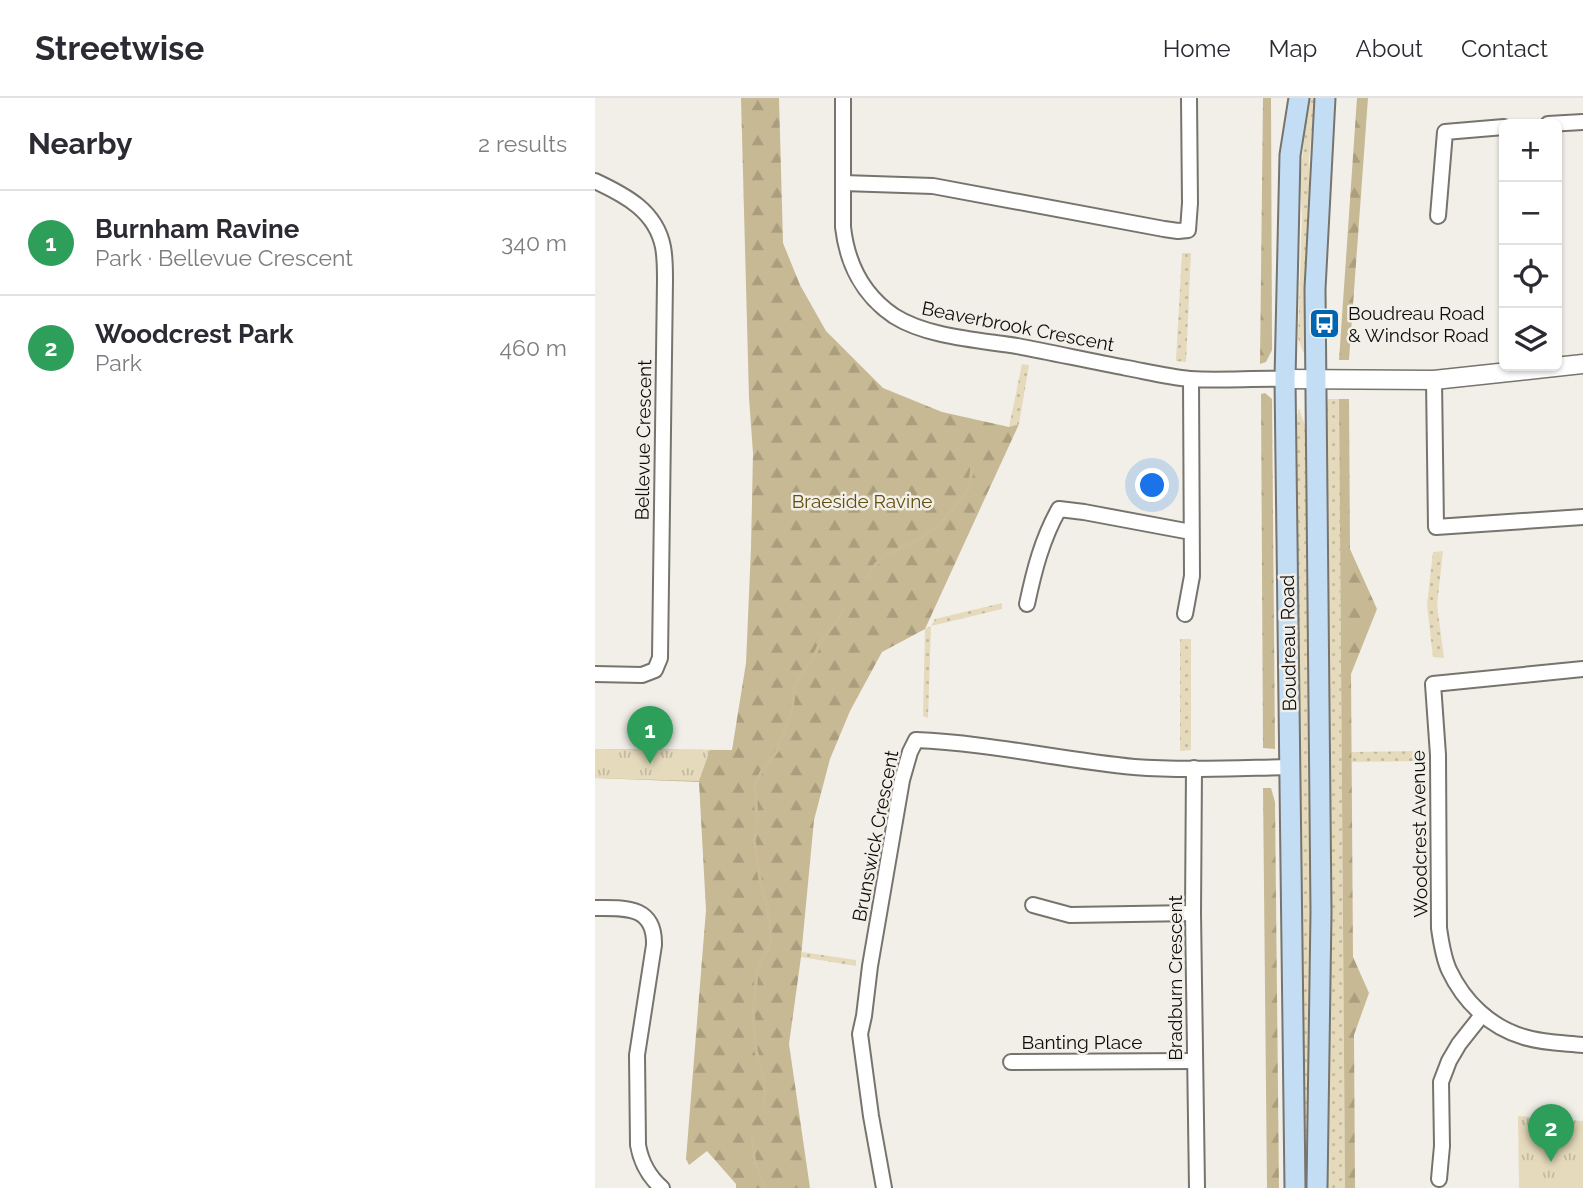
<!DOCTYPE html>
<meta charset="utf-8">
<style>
body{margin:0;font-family:Raleway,sans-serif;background:#f7f7f7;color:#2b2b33}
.controls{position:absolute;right:21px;top:21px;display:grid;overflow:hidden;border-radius:10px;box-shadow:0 2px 5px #0004}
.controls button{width:63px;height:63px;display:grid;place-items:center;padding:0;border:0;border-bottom:2px solid #e1e1e2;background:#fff;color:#2b2b33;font:35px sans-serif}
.you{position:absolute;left:558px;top:388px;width:24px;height:24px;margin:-18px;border:5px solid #fff;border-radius:50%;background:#1a73e8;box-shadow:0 0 0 10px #1a73e833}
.badge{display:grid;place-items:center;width:46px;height:46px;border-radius:50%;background:#0065b1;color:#fff;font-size:23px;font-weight:700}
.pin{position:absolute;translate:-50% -58px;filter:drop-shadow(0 2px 4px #0008)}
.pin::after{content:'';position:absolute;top:37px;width:24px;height:21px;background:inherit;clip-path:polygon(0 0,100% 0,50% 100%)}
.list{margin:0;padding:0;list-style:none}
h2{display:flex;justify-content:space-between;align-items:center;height:91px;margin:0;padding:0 28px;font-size:30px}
h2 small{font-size:23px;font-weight:400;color:#7c7c81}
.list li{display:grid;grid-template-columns:46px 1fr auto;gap:21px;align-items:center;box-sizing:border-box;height:105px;padding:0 28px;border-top:2px solid #e1e1e2}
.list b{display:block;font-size:26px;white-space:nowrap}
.list p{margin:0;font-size:23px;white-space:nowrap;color:#7c7c81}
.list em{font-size:23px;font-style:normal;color:#7c7c81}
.icon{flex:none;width:38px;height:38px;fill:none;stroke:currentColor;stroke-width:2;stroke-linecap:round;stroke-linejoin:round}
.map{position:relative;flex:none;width:988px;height:1090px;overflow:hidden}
header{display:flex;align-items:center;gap:42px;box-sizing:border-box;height:98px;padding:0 35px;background:#fff;border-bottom:2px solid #e1e1e2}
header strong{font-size:33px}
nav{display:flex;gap:38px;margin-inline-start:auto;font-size:24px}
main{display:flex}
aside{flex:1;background:#fff}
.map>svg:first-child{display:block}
.grass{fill:url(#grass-dots)}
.forest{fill:url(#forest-firs)}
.park{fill:url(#park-tufts)}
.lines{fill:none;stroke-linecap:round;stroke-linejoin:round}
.stream{stroke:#c9bb96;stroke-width:3.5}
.minor-casing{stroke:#76746d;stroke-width:18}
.tertiary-casing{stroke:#76746d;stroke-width:21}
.secondary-casing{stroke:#76746d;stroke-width:23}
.minor{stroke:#fff;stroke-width:14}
.tertiary{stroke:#fff;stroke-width:18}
.secondary{stroke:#c3ddf5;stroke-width:19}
.labels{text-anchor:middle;stroke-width:5;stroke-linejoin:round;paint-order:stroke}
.poi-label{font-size:19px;fill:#0d0c0a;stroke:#f1efe8;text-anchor:start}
.street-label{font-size:19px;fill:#0d0c0a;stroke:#f1efe8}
.park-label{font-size:19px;fill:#634f0e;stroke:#f1efe8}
</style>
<header>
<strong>Streetwise</strong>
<nav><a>Home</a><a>Map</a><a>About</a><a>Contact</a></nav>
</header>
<main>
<aside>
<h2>Nearby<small>2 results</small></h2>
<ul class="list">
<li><span class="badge" style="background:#2e9e5b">1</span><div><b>Burnham Ravine</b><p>Park · Bellevue Crescent</p></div><em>340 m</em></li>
<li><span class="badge" style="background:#2e9e5b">2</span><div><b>Woodcrest Park</b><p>Park</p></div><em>460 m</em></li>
</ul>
</aside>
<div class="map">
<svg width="988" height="1090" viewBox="0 0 988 1090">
<defs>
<pattern id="grass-dots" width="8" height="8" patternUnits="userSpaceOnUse" patternTransform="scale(1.75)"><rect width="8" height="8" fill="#e5dabc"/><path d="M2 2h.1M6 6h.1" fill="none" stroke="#c3baa0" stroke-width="1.8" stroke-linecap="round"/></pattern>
<pattern id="forest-firs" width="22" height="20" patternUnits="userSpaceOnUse" patternTransform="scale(1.75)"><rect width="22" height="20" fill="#c7b994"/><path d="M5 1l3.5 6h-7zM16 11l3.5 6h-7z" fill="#aa9e7e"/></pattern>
<pattern id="park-tufts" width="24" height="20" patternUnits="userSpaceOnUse" patternTransform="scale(1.75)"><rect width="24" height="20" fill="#e5dabc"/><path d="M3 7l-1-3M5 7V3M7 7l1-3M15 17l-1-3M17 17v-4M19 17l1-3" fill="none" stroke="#c3baa0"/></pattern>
</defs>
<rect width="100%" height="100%" fill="#f1efe8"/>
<g class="grass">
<path d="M713 0H720L714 60 715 108 712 251 710 255 708 254 703 240 707 117 705 85Z"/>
<path d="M587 155H596L591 264 581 263Z"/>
<path d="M427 266 434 267 424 326 414 329Z"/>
<path d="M733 301H744L750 1090H727L730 311Z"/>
<path d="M704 311 710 327 719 825 714 1076H709L699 328Z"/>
<path d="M848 453 842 507 849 560 838 559 832 507 838 454Z"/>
<path d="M407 505V511L336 528 333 620 328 618 330 531 336 528 340 521Z"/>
<path d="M585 541H596V652L585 653Z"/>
<path d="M824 653V663L757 664V654Z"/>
<path d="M207 854 261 862V868L206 859Z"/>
</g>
<g class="forest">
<path d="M146 0H184L188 145 205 187 231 233 288 290 347 314 414 329 424 326 330 531 287 554 255 613 235 661 219 722 206 859 194 946 215 1090H141V1086L112 1053 94 1067 91 1061 111 812 104 684 0 680V651L137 652 151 565 156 450 158 355 154 300Z"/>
<path d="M668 0H676L677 252 671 264 665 266Z"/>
<path d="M762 0H773L754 262H744Z"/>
<path d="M670 295 677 301 680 651 668 650 666 296Z"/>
<path d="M744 301H754L755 451 782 511 756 576 758 859 774 895 759 937 760 1090H750Z"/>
<path d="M668 690H676L680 704 684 1090H672Z"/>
</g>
<g class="park">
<path d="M0 651 115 652 104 683 0 680Z"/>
<path d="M923 1018 988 1023V1090H924Z"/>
</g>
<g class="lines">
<g class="stream">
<path d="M271 481 281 466 291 457 323 442 345 426 374 391 377 371"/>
<path d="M168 1011 170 995 169 980 161 953 158 915 162 873 176 842 174 821 171 803 166 787 159 743 162 729 160 687 167 673 182 653 187 638 197 614 199 588 219 559 226 543 244 520 249 510"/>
<path d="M157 1038 159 1061 170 1090"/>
</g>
<defs>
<g id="minor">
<path d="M248 0V129C252 165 268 197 299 218 332 239 384 242 422 248 459 255 495 263 532 270 553 274 574 279 595 281 626 283 659 280 690 281"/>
<path d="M953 26 988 24"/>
<path d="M0 83C30 97 61 113 68 149 70 159 70 171 70 182L65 560 60 572 47 577 0 576"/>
<path d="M248 85 338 88 569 131 583 133 593 132 595 105 594 0"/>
<path d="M843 118 850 34 909 29"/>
<path d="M839 282 841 429 988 419"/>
<path d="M432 506C439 473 447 441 464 411L489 414 596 434"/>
<path d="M590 516 597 478 596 281"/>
<path d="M988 571 838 586 843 657 844 830C846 844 848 859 854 872 869 904 895 929 929 939 948 945 969 945 988 947"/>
<path d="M599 670 598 815 602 1090"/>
<path d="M438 807 475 817 598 815"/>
<path d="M0 810C29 810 60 807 59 847L42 957 43 1047C46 1064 53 1078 67 1090"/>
<path d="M416 964 599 963"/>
<path d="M844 1081 847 1048 846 984 854 963 864 946 887 917"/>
<path d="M289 1090 276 1018 265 936 269 918 275 868 307 682 315 654 321 642C394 645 466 662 539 669 590 673 644 670 695 669"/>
</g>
<path id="tertiary" d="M690 281 839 282 988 266"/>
<g id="secondary">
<path d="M700 1090 690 281 695 57 704 0"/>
<path d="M722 1090 726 814 720 191 730 0"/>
</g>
</defs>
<use href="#minor" class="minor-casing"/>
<use href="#tertiary" class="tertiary-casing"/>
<use href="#secondary" class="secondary-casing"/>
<use href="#minor" class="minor"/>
<use href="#tertiary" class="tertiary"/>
<use href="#secondary" class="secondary"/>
</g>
<defs>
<symbol id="bus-square" viewBox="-11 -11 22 22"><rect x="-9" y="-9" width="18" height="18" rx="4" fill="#0065b1" stroke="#f1efe8"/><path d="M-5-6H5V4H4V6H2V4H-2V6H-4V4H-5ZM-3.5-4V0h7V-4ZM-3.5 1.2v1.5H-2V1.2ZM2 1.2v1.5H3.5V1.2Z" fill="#fff"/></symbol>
</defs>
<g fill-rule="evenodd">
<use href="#bus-square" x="712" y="208" width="35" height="35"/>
</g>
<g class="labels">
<g class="poi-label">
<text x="753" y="222">Boudreau Road<tspan x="753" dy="22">&amp; Windsor Road</tspan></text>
</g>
<g class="street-label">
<text transform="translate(423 228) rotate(11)" y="7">Beaverbrook Crescent</text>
<text transform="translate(48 342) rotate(-89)" y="7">Bellevue Crescent</text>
<text transform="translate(693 545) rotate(-91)" y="7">Boudreau Road</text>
<text transform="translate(824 736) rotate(-91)" y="7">Woodcrest Avenue</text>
<text transform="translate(280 738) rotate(-79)" y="7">Brunswick Crescent</text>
<text transform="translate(580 880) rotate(-90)" y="7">Bradburn Crescent</text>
<text x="487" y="951">Banting Place</text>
</g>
<g class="park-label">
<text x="267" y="410">Braeside Ravine</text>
</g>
</g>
</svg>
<div class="controls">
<button>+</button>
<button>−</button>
<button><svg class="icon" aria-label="locate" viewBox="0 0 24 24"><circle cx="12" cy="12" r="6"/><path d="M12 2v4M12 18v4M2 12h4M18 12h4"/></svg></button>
<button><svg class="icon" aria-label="layers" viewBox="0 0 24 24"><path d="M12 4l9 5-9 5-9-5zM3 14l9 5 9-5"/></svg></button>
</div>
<div class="you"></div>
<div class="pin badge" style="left:55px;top:666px;background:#2e9e5b">1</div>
<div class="pin badge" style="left:956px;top:1064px;background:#2e9e5b">2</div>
</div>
</main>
